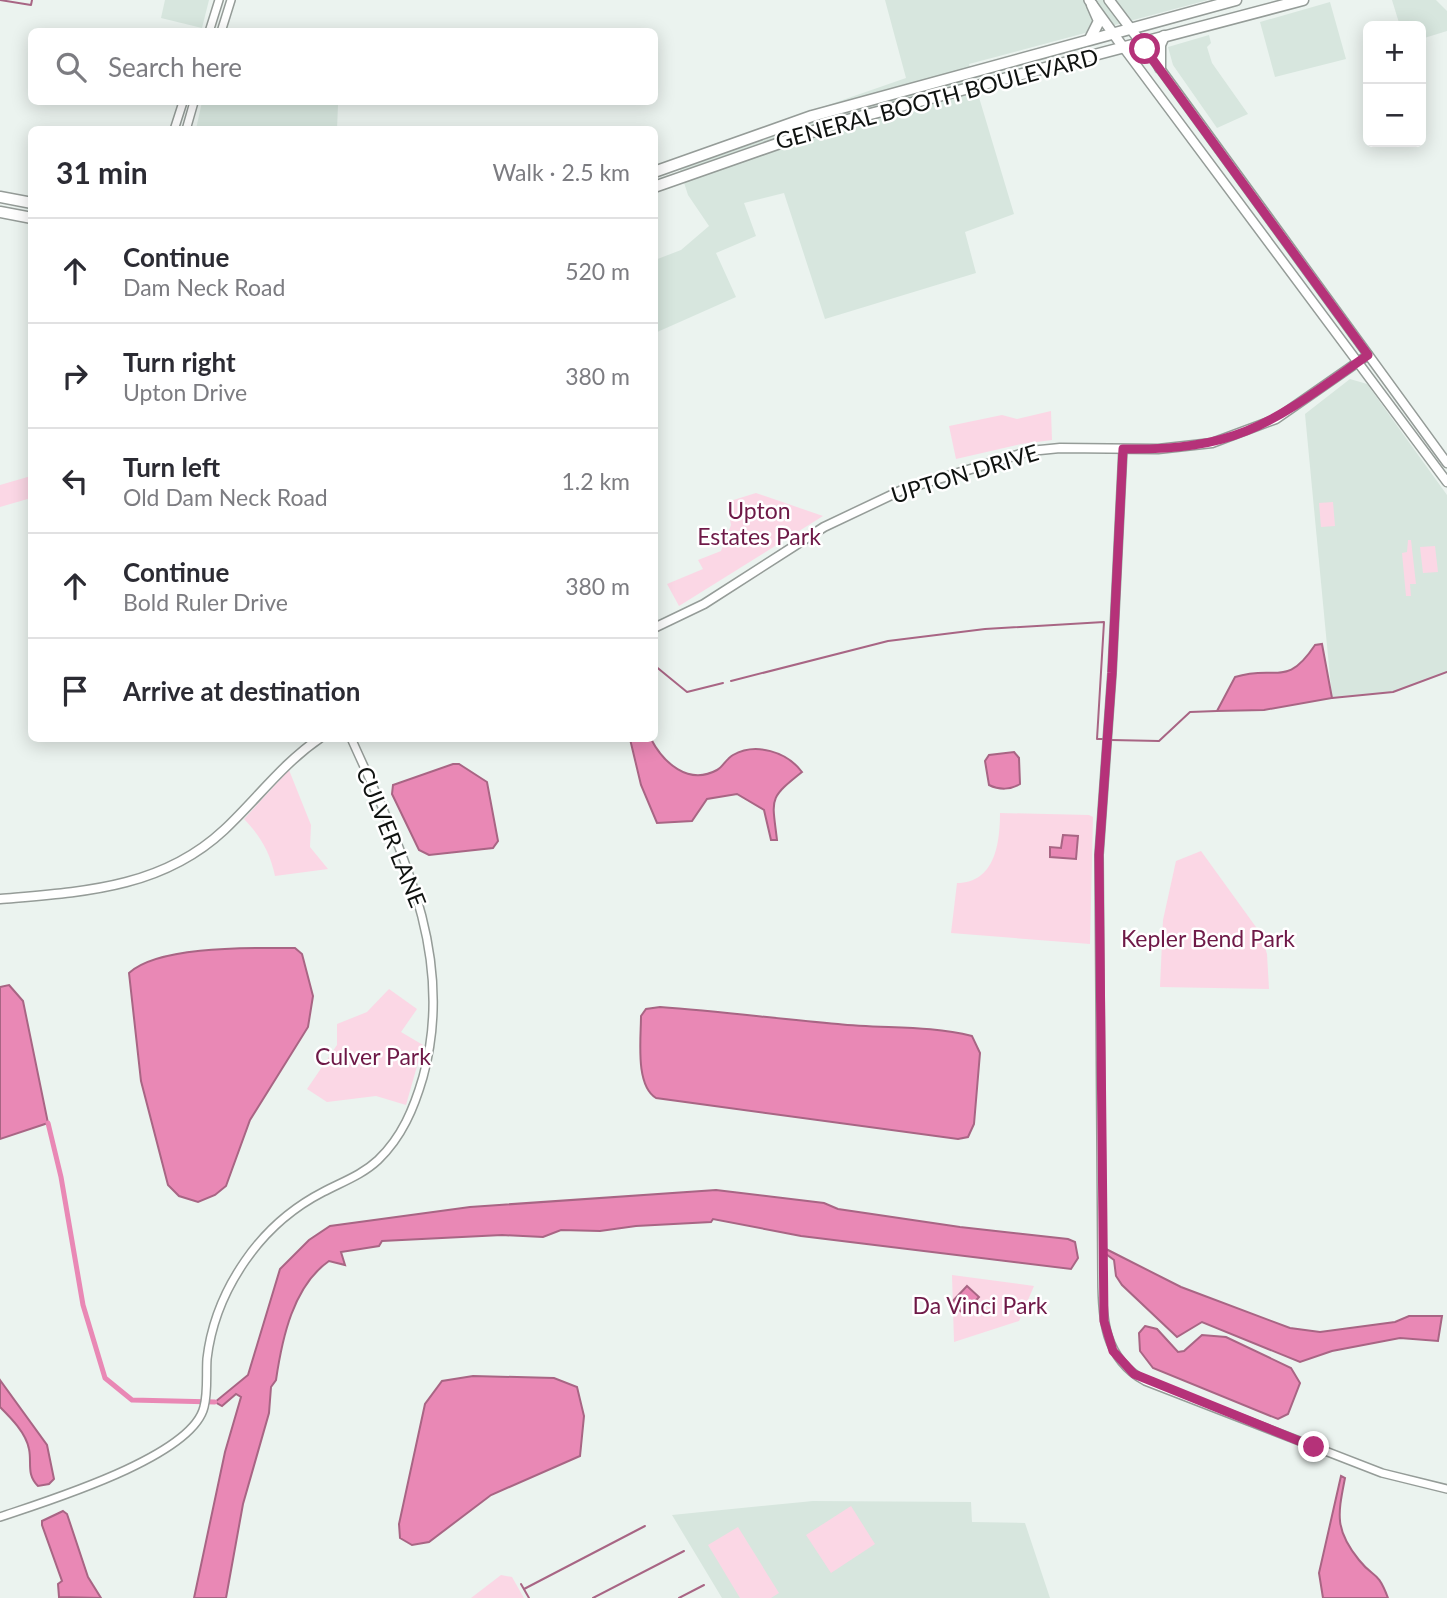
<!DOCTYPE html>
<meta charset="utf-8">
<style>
body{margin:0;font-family:Lato,sans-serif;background:#f2f2f3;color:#2b2b33}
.controls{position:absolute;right:21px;top:21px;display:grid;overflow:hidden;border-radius:10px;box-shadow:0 4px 18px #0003}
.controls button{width:63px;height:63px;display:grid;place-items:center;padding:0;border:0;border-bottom:2px solid #e1e1e2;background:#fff;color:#2b2b33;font:35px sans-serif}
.stop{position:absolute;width:21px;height:21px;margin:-16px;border:5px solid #b53279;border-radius:50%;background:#fff}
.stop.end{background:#b53279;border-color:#fff;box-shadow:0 2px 7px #0008}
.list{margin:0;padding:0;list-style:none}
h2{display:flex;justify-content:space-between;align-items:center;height:91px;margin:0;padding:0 28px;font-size:30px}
h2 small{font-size:23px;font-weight:400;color:#7c7c81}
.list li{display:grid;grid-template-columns:46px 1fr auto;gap:21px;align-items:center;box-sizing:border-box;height:105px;padding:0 28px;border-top:2px solid #e1e1e2}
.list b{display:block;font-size:26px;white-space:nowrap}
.list p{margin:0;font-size:23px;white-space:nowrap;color:#7c7c81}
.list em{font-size:23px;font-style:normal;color:#7c7c81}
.icon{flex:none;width:38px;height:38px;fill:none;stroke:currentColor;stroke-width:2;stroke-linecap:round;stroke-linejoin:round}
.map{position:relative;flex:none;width:1447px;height:1598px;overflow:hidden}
.search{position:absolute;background:#fff;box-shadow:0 4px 18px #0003;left:28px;top:28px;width:630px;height:77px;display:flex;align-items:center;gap:18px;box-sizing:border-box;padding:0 24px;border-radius:10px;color:#7c7c81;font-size:26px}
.panel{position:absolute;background:#fff;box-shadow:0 4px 18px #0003;left:28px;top:126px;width:630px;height:616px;border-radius:10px}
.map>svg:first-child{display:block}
.built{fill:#d7e6de}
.green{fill:#fbd7e5}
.water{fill:#e988b5;stroke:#a86584;stroke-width:2}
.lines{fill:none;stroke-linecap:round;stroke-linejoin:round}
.stream{stroke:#a86584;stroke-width:2}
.canal{stroke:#e988b5;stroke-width:5}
.tertiary-casing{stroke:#959c98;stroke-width:10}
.secondary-casing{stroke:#959c98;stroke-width:11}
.primary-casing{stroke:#959c98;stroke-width:12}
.trunk-casing{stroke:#959c98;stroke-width:13}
.tertiary{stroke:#fff;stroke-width:7}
.secondary{stroke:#fff;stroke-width:8}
.primary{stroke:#fff;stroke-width:9}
.trunk{stroke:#fff;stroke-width:10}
.route{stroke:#b53279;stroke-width:9}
.labels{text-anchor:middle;stroke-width:5;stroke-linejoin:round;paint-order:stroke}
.street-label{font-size:23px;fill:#0f1210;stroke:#fff}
.park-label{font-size:23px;fill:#6e1947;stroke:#fff}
</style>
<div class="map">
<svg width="1447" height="1598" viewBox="0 0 1447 1598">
<rect width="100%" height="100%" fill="#ebf3ef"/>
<g class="built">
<path d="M165 0H209L202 28 161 18Z"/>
<path d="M885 0H1208L969 64 1014 214 965 232 976 273 825 319 784 193 744 203 756 236 716 253 736 297 655 333V260L681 250 709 226 688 195 676 158 906 78Z"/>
<path d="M1392 0H1436L1447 11V31L1421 39V26H1400Z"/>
<path d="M1330 2 1346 59 1275 77 1260 22Z"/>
<path d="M1209 35 1211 43 1207 47 1212 63 1248 114 1217 128 1173 65 1168 47Z"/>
<path d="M202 102H319L338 105 337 129H196Z"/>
<path d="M1350 379 1367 384 1447 495V672L1393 692 1332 698 1305 414Z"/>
<path d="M813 1501 971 1502 972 1522 1025 1523 1050 1598H722L672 1515Z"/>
</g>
<g class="green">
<path d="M1051 411 1052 440 1021 444 956 459 949 426 1002 415 1017 419Z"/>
<path d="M31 476V498L0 507V485Z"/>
<path d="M756 493 823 516 679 606 667 584 703 569 698 560 721 551 731 525 727 502Z"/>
<path d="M1333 502 1335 526 1321 527 1319 503Z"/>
<path d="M1408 540H1411L1416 584H1410L1411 596H1406L1402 553 1407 552Z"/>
<path d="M1435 546 1438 572 1423 573 1420 547Z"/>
<path d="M289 770 311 825 310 847 328 869 275 876C270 852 261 837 244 819Z"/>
<path d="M1000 813 1089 815 1093 817 1090 944 951 933 957 883C995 883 1000 843 1000 813Z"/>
<path d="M1201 851 1261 934 1267 954 1269 989 1160 987 1163 920 1176 861Z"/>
<path d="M389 989 417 1009 401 1032 423 1045 406 1105 376 1096 327 1102 307 1089 337 1045V1024L367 1012Z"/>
<path d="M952 1275 1034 1286 1019 1321 954 1342Z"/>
<path d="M851 1506 875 1544 831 1573 806 1535Z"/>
<path d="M738 1527 779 1593 771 1598H740L708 1545Z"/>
<path d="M501 1575 512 1577 524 1598H471Z"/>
</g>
<g class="water">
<path d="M1322 644 1332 698 1264 710 1217 711 1235 677C1276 664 1286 689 1315 645Z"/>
<path d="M630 739H651C663 762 688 786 717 770 723 767 726 759 733 755 756 742 787 752 802 772 768 799 772 798 777 840H771L764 810 737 794 707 799 692 821 657 823 641 785Z"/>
<path d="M1014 752 1019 758 1020 784C1011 790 999 790 989 785L985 761 989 755Z"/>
<path d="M453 764H459L487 782 498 841 493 848 429 855 419 850 392 794 393 785Z"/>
<path d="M1063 835 1078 836 1076 859 1050 857V847L1061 848Z"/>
<path d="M295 948 302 954 313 996 308 1027 250 1120 226 1186 215 1195 198 1202 179 1196 168 1185 141 1081 129 973C159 945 254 948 295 948Z"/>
<path d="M9 985 23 1001 48 1123 0 1139V987Z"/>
<path d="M660 1007C720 1011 778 1019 838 1024 883 1029 928 1025 972 1036L980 1053 974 1124 968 1137 958 1139 656 1098C635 1085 641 1039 641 1016L646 1009Z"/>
<path d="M716 1190 824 1203 838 1209 960 1227 1068 1239 1075 1242 1078 1258 1071 1269 801 1236 713 1219 711 1222 636 1226 600 1231 561 1230 543 1237 502 1235 382 1241 379 1246 341 1252 345 1265 329 1261C293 1286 282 1339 276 1380L271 1387 269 1413 243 1504 226 1598H194L225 1452 241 1397 236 1394 222 1406 215 1402 248 1375 280 1269 309 1240 330 1226 470 1207Z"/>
<path d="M1106 1249 1181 1287 1290 1328 1320 1332 1395 1322 1409 1316H1442L1438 1341 1400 1338 1332 1351 1300 1362 1202 1322 1177 1337 1122 1285 1116 1276 1114 1260 1106 1254Z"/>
<path d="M967 1286 979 1297 964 1314 951 1303Z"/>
<path d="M1145 1326 1157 1329 1178 1352 1184 1351 1202 1335 1226 1337 1291 1368 1300 1383 1288 1414 1278 1419 1153 1368 1140 1351 1139 1333Z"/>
<path d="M473 1376 554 1378 577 1387 584 1416 580 1456 491 1495 429 1542 412 1545 400 1538 399 1524 425 1404 442 1381Z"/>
<path d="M0 1380 47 1445 54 1479 49 1484 38 1486C26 1474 32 1463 29 1449 26 1433 11 1418 0 1407Z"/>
<path d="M1341 1476 1345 1478C1338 1514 1334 1529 1359 1560 1374 1579 1377 1569 1388 1598H1323L1319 1573Z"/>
<path d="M63 1511 67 1514 88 1577 101 1598 59 1597 58 1584 62 1581 42 1525V1521Z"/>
</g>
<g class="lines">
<g class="stream">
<path d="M0 0 31 5 32 0"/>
<path d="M654 665 687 692 723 683"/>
<path d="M731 681 888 641 985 629 1104 622 1097 739H1103"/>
<path d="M1332 698 1393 692 1447 672"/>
<path d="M1111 740 1159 741 1190 712 1217 711"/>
<path d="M521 1584 529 1598"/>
<path d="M524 1589 645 1526"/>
<path d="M593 1598 684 1551"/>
<path d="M679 1598 704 1585"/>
</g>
<path class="canal" d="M48 1123 61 1177 83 1305 105 1378 132 1400 215 1402"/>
<defs>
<g id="tertiary">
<path d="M209 32 219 0"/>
<path d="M221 32 231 0"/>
<path d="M174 130 183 102"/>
<path d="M186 130 194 102"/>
<path d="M1123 449 1112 673 1099 855 1102 1277C1102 1319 1104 1358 1145 1381L1382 1473 1447 1489"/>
<path d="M0 1517C47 1501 192 1457 204 1407 208 1392 206 1375 207 1359 211 1324 225 1290 245 1261 265 1232 292 1208 323 1192 342 1182 362 1175 378 1160 402 1137 414 1108 423 1077 457 955 400 847 351 738"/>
</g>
<g id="secondary">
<path d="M1140 41 1447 463"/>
<path d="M1123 47 1447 482"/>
<path d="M654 628 704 604 824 527 902 490 1030 451 1060 448 1158 449 1212 443 1276 419 1368 355"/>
<path d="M0 899C81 892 161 889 224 830 257 799 282 764 320 738"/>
</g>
<g id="primary">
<path d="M1089 0 1123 47"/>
<path d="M1109 0 1140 41"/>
</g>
<g id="trunk">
<path d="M1090 39 1099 21 1092 5"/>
<path d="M1160 68V45L1164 36"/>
<path d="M654 172 812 116 1236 0"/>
<path d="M654 187 840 122 1303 0"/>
<path d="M0 197 32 203"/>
<path d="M0 212 32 218"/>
</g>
</defs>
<use href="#tertiary" class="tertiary-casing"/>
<use href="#secondary" class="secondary-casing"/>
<use href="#primary" class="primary-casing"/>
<use href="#trunk" class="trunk-casing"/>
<use href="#tertiary" class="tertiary"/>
<use href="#secondary" class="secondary"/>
<use href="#primary" class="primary"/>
<use href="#trunk" class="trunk"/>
</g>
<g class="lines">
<path class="route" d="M1145 49 1368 355C1275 420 1242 451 1123 449L1112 673 1099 855 1104 1321 1113 1351 1134 1374 1314 1447"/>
</g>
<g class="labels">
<g class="street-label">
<text transform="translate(937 99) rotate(-15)" y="8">GENERAL BOOTH BOULEVARD</text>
<text transform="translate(965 474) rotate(-17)" y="8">UPTON DRIVE</text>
<text transform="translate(391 837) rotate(68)" y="8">CULVER LANE</text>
</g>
<g class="park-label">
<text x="759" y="519">Upton<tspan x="759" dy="26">Estates Park</tspan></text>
<text x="1208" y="947">Kepler Bend Park</text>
<text x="373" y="1065">Culver Park</text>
<text x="980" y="1314">Da Vinci Park</text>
</g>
</g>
</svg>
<div class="controls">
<button>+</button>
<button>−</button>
</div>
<div class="stop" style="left:1145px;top:49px"></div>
<div class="stop end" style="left:1314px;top:1447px"></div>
<div class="search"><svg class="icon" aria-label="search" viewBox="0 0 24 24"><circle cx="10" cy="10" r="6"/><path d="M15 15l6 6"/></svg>Search here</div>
<section class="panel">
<h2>31 min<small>Walk · 2.5 km</small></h2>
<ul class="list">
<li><svg class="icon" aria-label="ahead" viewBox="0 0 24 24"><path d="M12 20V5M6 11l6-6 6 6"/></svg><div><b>Continue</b><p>Dam Neck Road</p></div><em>520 m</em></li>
<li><svg class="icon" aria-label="right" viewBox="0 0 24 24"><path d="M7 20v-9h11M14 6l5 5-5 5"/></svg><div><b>Turn right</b><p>Upton Drive</p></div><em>380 m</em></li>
<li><svg class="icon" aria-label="left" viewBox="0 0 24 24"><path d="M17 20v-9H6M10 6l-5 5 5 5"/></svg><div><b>Turn left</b><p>Old Dam Neck Road</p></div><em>1.2 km</em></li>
<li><svg class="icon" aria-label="ahead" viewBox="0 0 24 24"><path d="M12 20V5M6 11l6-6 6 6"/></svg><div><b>Continue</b><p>Bold Ruler Drive</p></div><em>380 m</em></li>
<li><svg class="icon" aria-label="arrive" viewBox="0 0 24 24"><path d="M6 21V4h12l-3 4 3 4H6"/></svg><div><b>Arrive at destination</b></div></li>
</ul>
</section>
</div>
